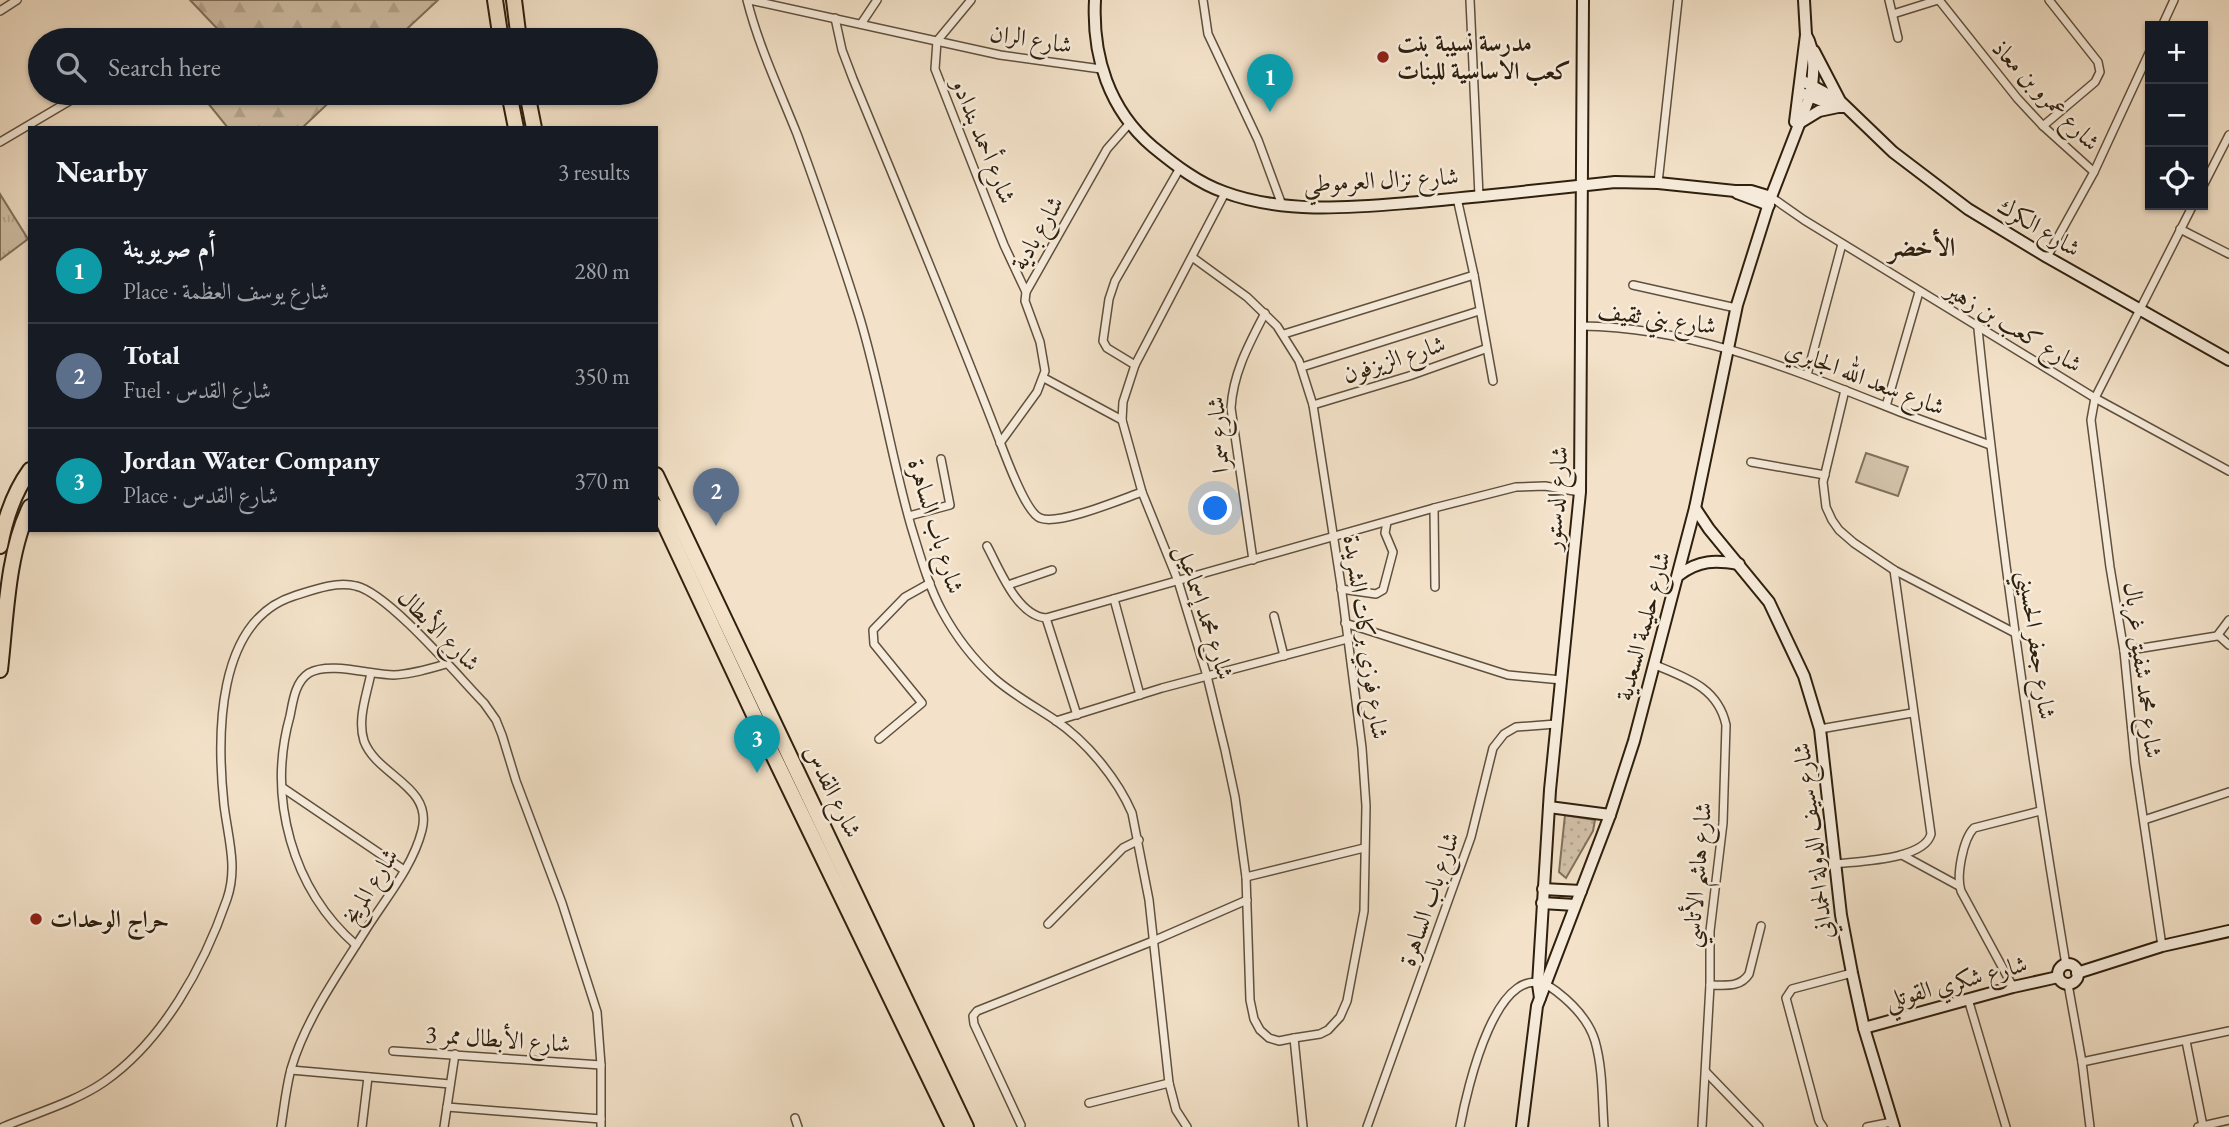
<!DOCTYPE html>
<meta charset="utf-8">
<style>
body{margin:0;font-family:"EB Garamond",Amiri,serif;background:#242831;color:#f1f3f6}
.controls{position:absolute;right:21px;top:21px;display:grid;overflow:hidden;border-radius:0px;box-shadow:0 2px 5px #0004}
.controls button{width:63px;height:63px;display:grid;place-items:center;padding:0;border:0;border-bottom:2px solid #363941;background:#171b24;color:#f1f3f6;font:35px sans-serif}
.you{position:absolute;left:1216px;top:509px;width:24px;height:24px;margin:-18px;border:5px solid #fff;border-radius:50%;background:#1a73e8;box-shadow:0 0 0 10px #1a73e833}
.badge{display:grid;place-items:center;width:46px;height:46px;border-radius:50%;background:#c59692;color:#fff;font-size:23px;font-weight:700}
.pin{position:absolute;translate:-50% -58px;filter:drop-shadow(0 2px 4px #0008)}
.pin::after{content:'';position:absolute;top:37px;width:24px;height:21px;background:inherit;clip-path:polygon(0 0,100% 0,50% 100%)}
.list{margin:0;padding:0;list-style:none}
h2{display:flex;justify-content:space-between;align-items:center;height:91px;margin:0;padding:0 28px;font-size:30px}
h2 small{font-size:23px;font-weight:400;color:#9ea1a6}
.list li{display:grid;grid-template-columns:46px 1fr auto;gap:21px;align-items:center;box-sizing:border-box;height:105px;padding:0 28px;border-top:2px solid #363941}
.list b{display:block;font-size:26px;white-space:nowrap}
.list p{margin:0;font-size:23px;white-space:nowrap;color:#9ea1a6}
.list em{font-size:23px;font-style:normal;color:#9ea1a6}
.icon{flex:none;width:38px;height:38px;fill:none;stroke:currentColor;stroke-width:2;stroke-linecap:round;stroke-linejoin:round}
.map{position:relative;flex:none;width:2229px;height:1127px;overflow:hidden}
.search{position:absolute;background:#171b24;box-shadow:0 2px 5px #0004;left:28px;top:28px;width:630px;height:77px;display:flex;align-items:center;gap:18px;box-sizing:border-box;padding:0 24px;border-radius:38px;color:#9ea1a6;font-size:26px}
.panel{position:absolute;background:#171b24;box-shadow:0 2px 5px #0004;left:28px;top:126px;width:630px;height:406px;border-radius:0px}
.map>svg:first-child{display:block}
.grass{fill:url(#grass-tufts);stroke:#80705c;stroke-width:2}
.forest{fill:url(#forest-firs);stroke:#80705c;stroke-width:2}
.park{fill:url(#park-dots);stroke:#80705c;stroke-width:2}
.pitch{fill:#d2c1a9;stroke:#80705c;stroke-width:2}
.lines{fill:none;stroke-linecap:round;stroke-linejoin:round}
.street-casing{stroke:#5f503d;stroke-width:10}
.secondary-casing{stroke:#2e200e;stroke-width:14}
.highway-casing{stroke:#2e200e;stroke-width:18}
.street{stroke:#f7ecdc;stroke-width:7}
.secondary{stroke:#f7ecdc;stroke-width:10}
.highway{stroke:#f3e2c9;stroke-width:14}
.poi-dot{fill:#8f2418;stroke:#f7ecdc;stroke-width:2.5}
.labels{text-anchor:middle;stroke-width:5;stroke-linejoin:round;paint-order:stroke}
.street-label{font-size:24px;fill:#2e200e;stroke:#f7ecdc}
.poi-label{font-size:24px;font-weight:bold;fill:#2e200e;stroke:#f7ecdc;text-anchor:start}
.neighbourhood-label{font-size:26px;font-weight:bold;fill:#2e200e;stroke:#f7ecdc}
</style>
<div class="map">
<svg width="2229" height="1127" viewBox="0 0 2229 1127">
<defs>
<pattern id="grass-tufts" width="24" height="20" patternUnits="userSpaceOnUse" patternTransform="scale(1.75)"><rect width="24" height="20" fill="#d2c1a9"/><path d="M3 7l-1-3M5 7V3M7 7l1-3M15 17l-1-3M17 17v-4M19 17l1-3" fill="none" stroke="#b5a690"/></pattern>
<pattern id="forest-firs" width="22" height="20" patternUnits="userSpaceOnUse" patternTransform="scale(1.75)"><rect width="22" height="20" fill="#d2c1a9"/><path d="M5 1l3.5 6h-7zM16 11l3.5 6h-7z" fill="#b5a690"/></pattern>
<pattern id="park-dots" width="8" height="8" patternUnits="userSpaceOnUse" patternTransform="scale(1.75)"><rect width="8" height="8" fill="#d2c1a9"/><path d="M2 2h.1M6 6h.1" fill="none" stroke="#b5a690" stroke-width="1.8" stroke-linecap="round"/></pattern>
</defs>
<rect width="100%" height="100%" fill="#f3e2c9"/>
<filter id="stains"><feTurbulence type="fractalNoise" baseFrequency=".00286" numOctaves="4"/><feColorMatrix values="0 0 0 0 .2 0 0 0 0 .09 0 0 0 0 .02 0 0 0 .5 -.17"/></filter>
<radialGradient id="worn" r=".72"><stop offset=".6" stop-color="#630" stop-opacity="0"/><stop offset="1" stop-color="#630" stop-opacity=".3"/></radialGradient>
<path class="grass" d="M0 194 28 239 0 260Z"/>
<g class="forest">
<path d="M190 0H438L395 40H228Z"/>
<path d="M214 93H339L302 128H228L207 102Z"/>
</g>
<path class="park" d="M1565 815 1595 820 1593 831 1566 878 1559 872Z"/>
<path class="pitch" d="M1866 453 1908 467 1898 496 1856 482Z"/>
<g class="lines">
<defs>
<g id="street">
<path d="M747 0C759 47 779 89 797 134 819 194 840 254 859 315 880 384 891 456 911 526 920 555 928 585 942 611 955 635 973 659 994 678 1012 694 1034 706 1055 720 1086 741 1117 778 1132 813L1149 900 1169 1083 1176 1110 1187 1127"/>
<path d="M750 0 1000 55 1101 69"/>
<path d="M971 0 937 41 935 69 1004 245 1026 292"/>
<path d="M1203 0 1208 34 1258 140 1282 205"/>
<path d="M1470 0 1479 196"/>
<path d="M1889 0 1898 38"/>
<path d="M1939 0 2017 98 2043 126 2094 172 2047 257"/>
<path d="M0 11 17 0"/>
<path d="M1893 14 1938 0"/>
<path d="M835 18 842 50 853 79C902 197 951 315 997 434 1004 452 1025 512 1040 518 1058 526 1122 499 1142 492"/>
<path d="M861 24 877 0"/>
<path d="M2162 26 2174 0"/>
<path d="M2043 126 2095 82 2100 72 2098 62 2049 0"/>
<path d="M0 142 83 93"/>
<path d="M2094 172 2150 51"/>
<path d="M1658 183 1678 0"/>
<path d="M2203 186 2229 135"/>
<path d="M1771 197 1804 220 2095 398 2229 471"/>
<path d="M1457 198 1474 275 1493 381"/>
<path d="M2180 229 2229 254"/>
<path d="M1192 257 1247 297 1277 326 1299 361 1313 405 1341 585 1362 748 1366 806 1364 911 1347 1001 1340 1017 1328 1030 1320 1034 1294 1038 1279 1041 1269 1038 1260 1030 1254 1019 1250 1000 1246 877 1235 797 1225 750 1207 676 1178 581 1142 492 1122 420 1123 402 1135 365 1225 193"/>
<path d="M1633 285 1736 308"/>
<path d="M1581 326C1694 327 1796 371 1900 412 1930 423 1960 434 1990 445"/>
<path d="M1978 329C2000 542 2031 754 2066 965"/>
<path d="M1284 334 1474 275"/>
<path d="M1135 365 1107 348 1103 341 1109 299 1115 281 1180 168"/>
<path d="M1302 367 1479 311"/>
<path d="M1807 375 1842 244"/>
<path d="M1044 378 1122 420"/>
<path d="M1845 390 1823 482 1826 507 1832 520 1839 530 1854 543 1894 570 2015 633"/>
<path d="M1313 405 1409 376 1485 349"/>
<path d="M1886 406 1919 292"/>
<path d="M1000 443 1037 392 1045 371 1040 342 1025 301 1026 292 1107 149 1129 124"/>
<path d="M1751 462 1825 475"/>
<path d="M1434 508 1435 587"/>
<path d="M909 516 950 505 941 459"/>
<path d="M987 546C999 568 1017 616 1046 618L1434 508 1516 487 1545 486 1580 492"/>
<path d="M1253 560 1231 408C1233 373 1249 344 1265 313"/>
<path d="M1008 585 1052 570"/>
<path d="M1341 589 1376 594 1383 590 1393 552 1385 533 1387 522"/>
<path d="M1114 599 1140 695"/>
<path d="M1274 616 1284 656"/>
<path d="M1046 618 1077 715"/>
<path d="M1345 623 1508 675 1562 680"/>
<path d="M2218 635 2229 645"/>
<path d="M2124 651 2217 636 2229 620"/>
<path d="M1655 665C1687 678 1718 688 1726 725L1723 823 1710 931V985L1702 1127"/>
<path d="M1056 721 1162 688 1347 639"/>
<path d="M1820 729 1912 713"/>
<path d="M879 739 922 703 874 644 873 630 905 597 930 583"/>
<path d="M283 788 404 870"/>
<path d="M2144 820 2229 792"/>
<path d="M1902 855 1959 886"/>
<path d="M1835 864C1859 861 1924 860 1931 834L1894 570"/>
<path d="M1246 877 1364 848"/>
<path d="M1048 924 1123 848 1139 840"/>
<path d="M356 945C292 889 267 798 290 716 293 701 295 682 309 673 330 661 371 675 394 675 412 674 429 669 446 664"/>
<path d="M2162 946 2135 763 2124 651 2110 567 2091 420 2095 398 2193 205"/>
<path d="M2068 984 2082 1062 2090 1127"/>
<path d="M1710 985C1725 985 1740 988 1749 974L1761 926"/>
<path d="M2013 987 1961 891C1956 876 1963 839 1974 828L2040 811"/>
<path d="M1968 999 2006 1127"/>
<path d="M1294 1038 1303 1127"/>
<path d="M2186 1041 2203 1126"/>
<path d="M393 1051 601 1065"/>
<path d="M2082 1062 2229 1031"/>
<path d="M291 1070 450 1084"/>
<path d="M1706 1072 1759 1127"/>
<path d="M1089 1103 1169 1083"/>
<path d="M447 1107 601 1119"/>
<path d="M795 1118 798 1127"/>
<path d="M1021 1125 974 1024 973 1016 977 1011 1153 941 1247 900"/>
<path d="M3 1127C36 1113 75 1102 104 1082 163 1041 204 966 227 899 238 867 228 838 224 805 217 738 215 621 294 596 313 590 336 581 356 586 388 593 458 676 484 703L496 720 502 735 516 781 562 903 597 1012 601 1065V1127"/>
<path d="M281 1127C284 1108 286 1088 291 1069 306 1018 339 973 367 928 386 898 413 866 422 830 433 786 377 776 364 741 357 719 367 694 371 673"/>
<path d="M362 1127 368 1077"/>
<path d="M444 1127 455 1054"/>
<path d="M1367 1127 1471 837 1493 748 1504 734 1516 727 1556 724"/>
<path d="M1460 1127C1466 1094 1498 945 1556 991 1573 1004 1589 1021 1595 1041 1603 1069 1602 1099 1604 1127"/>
<path d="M1823 1127 1819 1121 1786 998 1792 989 1852 973"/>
<path d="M1867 1127 1892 1122"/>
<path d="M2198 1127 2229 1120"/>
</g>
<g id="secondary">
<path d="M1095 0C1092 56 1109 110 1153 147 1175 165 1198 183 1224 192 1286 215 1356 207 1419 202 1485 196 1550 189 1615 182L1658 183 1735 191H1751L1771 197"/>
<path d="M1814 51 1839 99"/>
<path d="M1801 80 1840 101 1893 152 1968 209 2047 257 2229 360"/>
<path d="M1804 94 1838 107H1844"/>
<path d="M1795 122 1806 35 1804 0"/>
<path d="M1801 122 1819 111 1838 107"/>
<path d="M1737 193 1769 205"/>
<path d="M1695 508 1709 529 1769 602 1804 676 1820 729 1841 915 1852 973 1864 1028 1894 1127"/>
<path d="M1679 575C1699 560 1715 560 1739 564"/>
<path d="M1549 807 1610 815"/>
<path d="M1543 889 1581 891"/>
<path d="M1542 903 1575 905"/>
<circle cx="2068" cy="974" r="10"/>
<path d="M2077 973 2162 946 2229 931"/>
<path d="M1540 998 1538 984 1550 790 1580 492 1583 0"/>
<path d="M1864 1028 2013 987 2058 977"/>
<path d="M1522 1127 1537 1006 1610 815 1634 741 1695 508 1737 305 1771 197 1810 96C1814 78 1816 51 1806 35"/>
</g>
<g id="highway">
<path d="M495 0 501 40"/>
<path d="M514 0 519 40"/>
<path d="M509 93 516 128"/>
<path d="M527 93 534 128"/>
<path d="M656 475 966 1127"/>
<path d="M656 506 762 732 953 1127"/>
<path d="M0 546C5 519 14 492 30 470"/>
<path d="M0 670C6 619 7 553 30 507"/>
</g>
</defs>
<use href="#street" class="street-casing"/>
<use href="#secondary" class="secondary-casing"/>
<use href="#highway" class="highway-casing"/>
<use href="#street" class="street"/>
<use href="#secondary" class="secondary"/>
<use href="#highway" class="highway"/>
</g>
<g class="poi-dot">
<circle cx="1383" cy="57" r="7"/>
<circle cx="36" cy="919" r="7"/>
</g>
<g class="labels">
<g class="street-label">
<text transform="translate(1031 39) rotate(9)" y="8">شارع الران</text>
<text transform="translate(2046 95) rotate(46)" y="8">شارع عمرو بن معاذ</text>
<text transform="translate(984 141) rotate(68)" y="8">شارع أحمد بندادو</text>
<text transform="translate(1381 180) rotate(-3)" y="8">شارع نزال العرموطي</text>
<text transform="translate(2039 227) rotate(31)" y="8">شارع الكرك</text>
<text transform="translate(1037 233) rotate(-60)" y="8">شارع بادية</text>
<text transform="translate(1657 318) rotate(8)" y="8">شارع بني ثقيف</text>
<text transform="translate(2014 327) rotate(31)" y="8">شارع كعب بن زهير</text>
<text transform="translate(1394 359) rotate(-18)" y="8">شارع الزيزفون</text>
<text transform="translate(1865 378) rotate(21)" y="8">شارع سعد الله الجابري</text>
<text transform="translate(1218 435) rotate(-94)" y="8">شارع سمرا</text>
<text transform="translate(1556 498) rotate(-86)" y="8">شارع الدستور</text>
<text transform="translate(936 526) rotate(73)" y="8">شارع باب الساهرة</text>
<text transform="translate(1205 612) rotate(72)" y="8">شارع محمد إسماعيل</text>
<text transform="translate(1643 626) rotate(-75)" y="8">شارع حليمة السعدية</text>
<text transform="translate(439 630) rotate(45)" y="8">شارع الأبطال</text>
<text transform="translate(1366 637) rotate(82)" y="8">شارع فوزي بركات الشريدة</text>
<text transform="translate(2037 645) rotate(82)" y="8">شارع جعفر الحسيني</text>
<text transform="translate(2143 670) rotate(83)" y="8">شارع محمد شفيق غربال</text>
<text transform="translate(833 791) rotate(64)" y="8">شارع القدس</text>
<text transform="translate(1813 841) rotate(-97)" y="8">شارع سيف الدولة الحمداني</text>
<text transform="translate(1697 875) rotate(-85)" y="8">شارع هاشم الأتاسي</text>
<text transform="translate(370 886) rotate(-58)" y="8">شارع المريخ</text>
<text transform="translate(1429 899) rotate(-71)" y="8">شارع باب الساهرة</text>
<text transform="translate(1956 982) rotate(-15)" y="8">شارع شكري القوتلي</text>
<text transform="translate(498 1039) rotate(4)" y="8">شارع الأبطال ممر 3</text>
</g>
<g class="poi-label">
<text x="1397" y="51">مدرسة نسيبة بنت<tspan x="1397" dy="28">كعب الاساسية للبنات</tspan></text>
<text x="50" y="927">حراج الوحدات</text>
</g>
<g class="neighbourhood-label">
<text x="1922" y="256">الأخضر</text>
</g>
</g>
<rect width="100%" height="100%" filter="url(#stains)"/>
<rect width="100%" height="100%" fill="url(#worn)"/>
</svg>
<div class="controls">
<button>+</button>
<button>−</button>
<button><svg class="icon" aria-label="locate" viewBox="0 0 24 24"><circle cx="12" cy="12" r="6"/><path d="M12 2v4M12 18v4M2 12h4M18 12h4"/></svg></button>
</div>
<div class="you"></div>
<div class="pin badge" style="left:1270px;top:112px;background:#0f9aa8">1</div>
<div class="pin badge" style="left:716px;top:526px;background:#5c6f8a">2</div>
<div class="pin badge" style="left:757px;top:773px;background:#0f9aa8">3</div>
<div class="search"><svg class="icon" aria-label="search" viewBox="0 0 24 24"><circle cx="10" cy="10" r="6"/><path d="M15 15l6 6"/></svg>Search here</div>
<section class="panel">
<h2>Nearby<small>3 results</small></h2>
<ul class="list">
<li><span class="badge" style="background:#0f9aa8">1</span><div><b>أم صويوينة</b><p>Place · شارع يوسف العظمة</p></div><em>280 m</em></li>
<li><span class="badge" style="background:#5c6f8a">2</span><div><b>Total</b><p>Fuel · شارع القدس</p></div><em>350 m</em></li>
<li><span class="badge" style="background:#0f9aa8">3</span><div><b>Jordan Water Company</b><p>Place · شارع القدس</p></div><em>370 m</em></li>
</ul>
</section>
</div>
